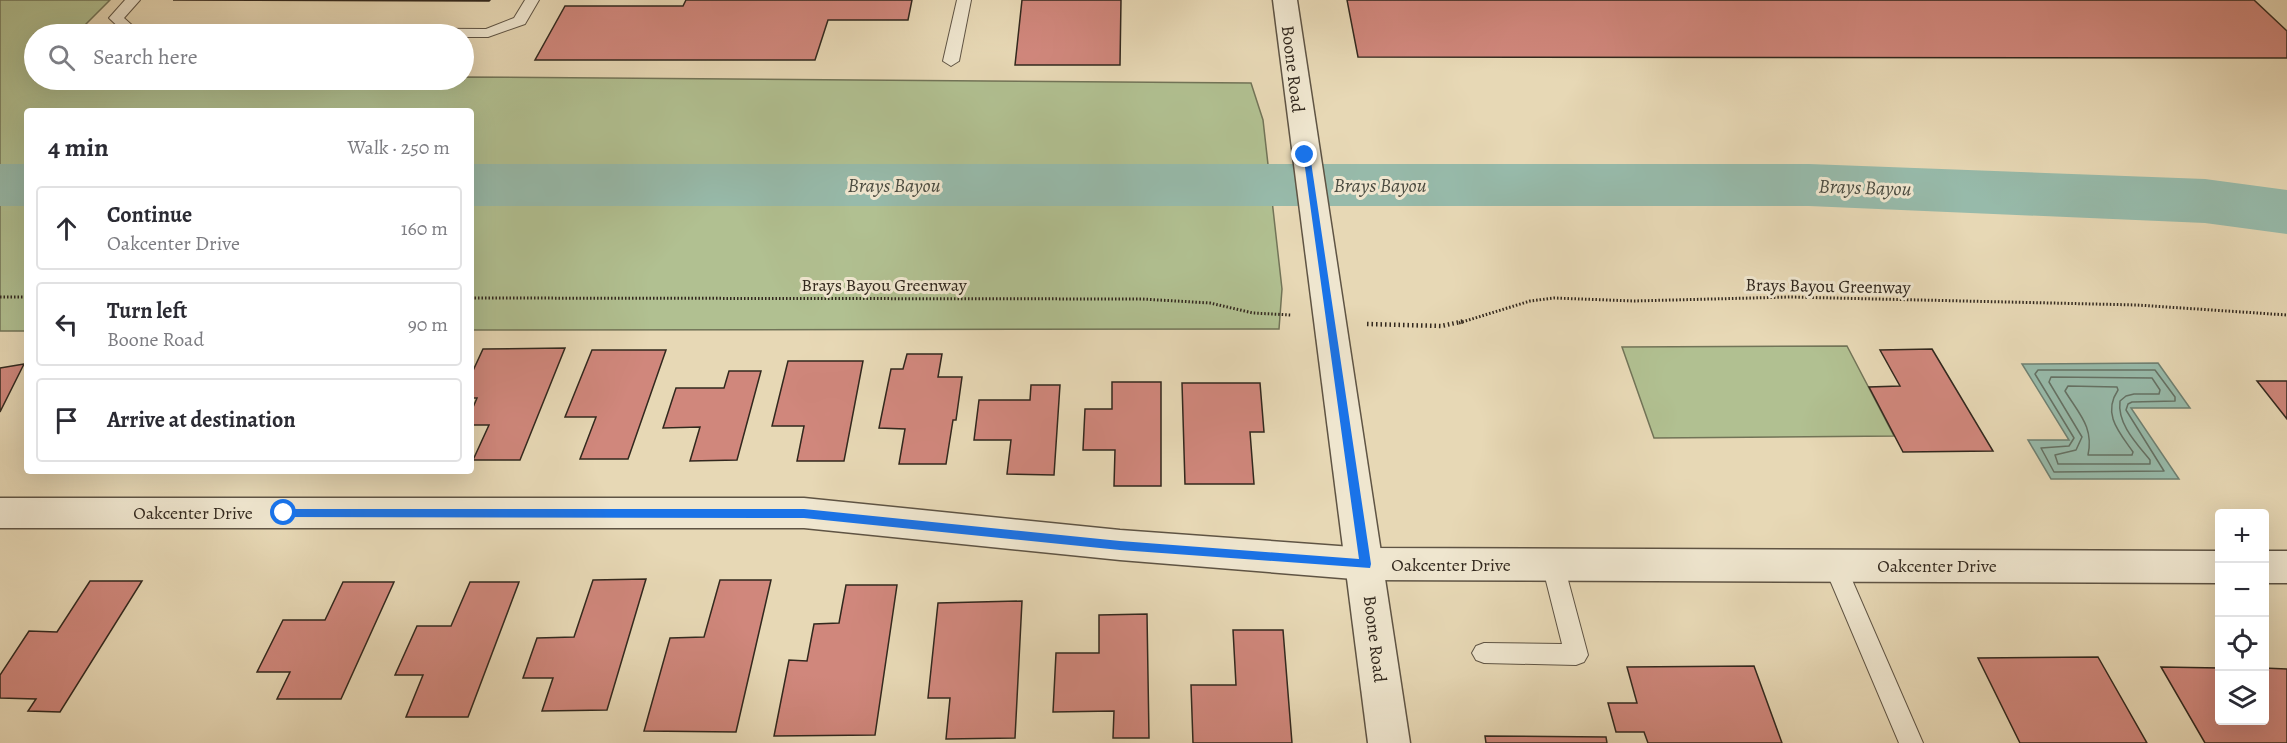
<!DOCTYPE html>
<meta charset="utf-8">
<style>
body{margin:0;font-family:Alegreya,serif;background:#f7f7f7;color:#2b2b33}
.controls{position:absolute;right:18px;bottom:18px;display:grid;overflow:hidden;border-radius:6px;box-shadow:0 6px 24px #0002}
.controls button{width:54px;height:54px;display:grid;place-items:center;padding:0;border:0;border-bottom:2px solid #e1e1e2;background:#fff;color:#2b2b33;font:30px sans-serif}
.stop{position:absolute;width:18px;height:18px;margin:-14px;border:4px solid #1a73e8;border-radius:50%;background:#fff}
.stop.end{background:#1a73e8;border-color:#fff;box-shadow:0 2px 6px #0008}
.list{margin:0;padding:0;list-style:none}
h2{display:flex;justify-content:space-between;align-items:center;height:78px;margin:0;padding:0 24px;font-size:26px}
h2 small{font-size:20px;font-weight:400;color:#7c7c81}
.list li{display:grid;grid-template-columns:39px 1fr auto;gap:18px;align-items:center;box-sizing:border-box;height:84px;margin:0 12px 12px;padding:0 12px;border:2px solid #e1e1e2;border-radius:6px}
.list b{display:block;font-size:22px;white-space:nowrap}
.list p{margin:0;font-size:20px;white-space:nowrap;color:#7c7c81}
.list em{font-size:20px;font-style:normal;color:#7c7c81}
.icon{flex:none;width:33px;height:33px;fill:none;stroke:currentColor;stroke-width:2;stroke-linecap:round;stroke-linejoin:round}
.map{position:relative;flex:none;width:2287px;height:743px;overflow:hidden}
.search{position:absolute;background:#fff;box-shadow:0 6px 24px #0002;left:24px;top:24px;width:450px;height:66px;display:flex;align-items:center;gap:15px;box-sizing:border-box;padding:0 21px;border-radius:33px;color:#7c7c81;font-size:22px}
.panel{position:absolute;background:#fff;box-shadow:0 6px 24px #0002;left:24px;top:108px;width:450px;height:366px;border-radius:6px}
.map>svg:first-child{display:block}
.green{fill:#b1c091;stroke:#727458;stroke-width:1.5}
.water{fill:#97baaa;stroke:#6f8072;stroke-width:1.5}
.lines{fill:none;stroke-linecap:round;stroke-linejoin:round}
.shore{stroke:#647164;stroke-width:1.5}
.river{fill:#97baaa;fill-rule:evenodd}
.building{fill:#d0877c;stroke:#32281e;stroke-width:1.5}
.service-casing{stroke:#5f5444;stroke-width:2}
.minor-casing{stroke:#5f5444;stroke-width:3}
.tertiary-casing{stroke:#5f5444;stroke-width:3}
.path-far1{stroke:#32281e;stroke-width:3;stroke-dasharray:1.5 2;stroke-linecap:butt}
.path{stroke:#32281e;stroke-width:4.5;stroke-dasharray:1.5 3;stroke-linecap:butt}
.service{fill:#efe6cf;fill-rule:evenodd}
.minor{fill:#efe6cf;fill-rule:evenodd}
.tertiary{fill:#efe6cf;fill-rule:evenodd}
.route{fill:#1a73e8}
.labels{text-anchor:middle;stroke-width:6;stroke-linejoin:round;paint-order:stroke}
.street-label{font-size:18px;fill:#32281e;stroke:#efe6cf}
.water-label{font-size:20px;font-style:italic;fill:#4b4c41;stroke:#efe6cf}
</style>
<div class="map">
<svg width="2287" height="743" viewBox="0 0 2287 743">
<rect width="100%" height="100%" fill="#e7d8b5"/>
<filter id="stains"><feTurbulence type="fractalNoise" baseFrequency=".00333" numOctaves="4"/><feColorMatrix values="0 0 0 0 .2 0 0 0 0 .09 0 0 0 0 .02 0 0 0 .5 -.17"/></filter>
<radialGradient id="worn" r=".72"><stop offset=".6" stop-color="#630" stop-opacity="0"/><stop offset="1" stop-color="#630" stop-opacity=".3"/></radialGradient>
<g class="green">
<path d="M0 0H110L76 34H34V80H464V77L1251 83 1263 120 1282 289 1279 329 471 330V111H27V331H0Z"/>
<path d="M1847 346 1894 436 1654 438 1622 347Z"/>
</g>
<path class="water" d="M2158 363 2190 408H2131L2179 479H2051L2028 440H2069L2022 364Z"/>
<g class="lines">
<g class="shore">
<path d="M2038 370H2155L2175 397V401L2132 402 2128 404 2126 410 2164 471 2054 472 2041 448 2069 446 2074 438 2035 374Z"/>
<path d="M2051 377 2152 378 2160 390 2159 394H2134L2126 396 2120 401C2117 424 2137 444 2150 460V464H2058L2055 455 2076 450 2082 437 2049 382Z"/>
<path d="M2068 386 2117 387 2118 390C2102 414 2119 432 2133 452L2132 455H2088C2094 427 2079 414 2065 391Z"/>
</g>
<g class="river">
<rect x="0" y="164" width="27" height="42"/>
<path d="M471 164H1809L2205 179 2287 190V234L2205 223 1809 206H471Z"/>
</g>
</g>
<g class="building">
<path d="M173 0H490L489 1Z"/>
<path d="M686 0H912L908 20H828L815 60H535L565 6H683Z"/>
<path d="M1022 0H1121L1120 65H1015Z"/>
<path d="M1347 0H2254L2287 31V58L1358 57Z"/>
<path d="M565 348 520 460H473L489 425H471V412L477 398H471V375L483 349Z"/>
<path d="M1932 349 1993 451 1903 452 1869 387 1900 386 1880 350Z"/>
<path d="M592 350H666L628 459H580L596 417H565Z"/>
<path d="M907 354H942L938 377H962L956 420H953L946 464H899L905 429 879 428 891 369H903Z"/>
<path d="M788 361H863L844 461H797L804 426H772Z"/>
<path d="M24 364 0 412V368Z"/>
<path d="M729 371H761L737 460 690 461 700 427 663 428 676 388H724Z"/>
<path d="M2257 381H2287V419Z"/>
<path d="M1112 382H1161V486H1114L1115 450H1083L1085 409H1112Z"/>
<path d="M1182 383H1260L1264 432H1250L1254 484H1185Z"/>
<path d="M1031 385H1060L1054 475 1007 474 1011 440H974L979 400H1030Z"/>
<path d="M646 579 607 710 542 711 553 678H523L537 638 574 637 593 580Z"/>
<path d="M720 580H771L736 732 644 731 670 638 704 637Z"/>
<path d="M90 581H142L60 712 28 711 36 699 0 698V675L29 631 57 632Z"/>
<path d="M343 582H394L341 699H277L290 672H257L283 620H325Z"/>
<path d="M470 582H519L468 717H406L423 675H395L417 626H451Z"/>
<path d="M846 585H897L875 735 774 736 789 660 807 661 814 624 839 623Z"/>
<path d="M1022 601 1015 738 946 739 950 698H928L938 603Z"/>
<path d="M1147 614 1149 738H1113L1114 711 1053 712 1056 653H1099V615Z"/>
<path d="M1233 630H1283L1292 743H1193L1191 685H1236Z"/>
<path d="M2098 657 2147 743H2020L1978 658Z"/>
<path d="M1754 666 1782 743H1648L1644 732H1616L1608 703H1637L1627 667Z"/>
<path d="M2161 667 2220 668V720H2264V668L2287 669V743H2205Z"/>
<path d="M1485 736 1606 737 1607 743H1486Z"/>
</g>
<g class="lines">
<defs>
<g id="service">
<path d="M125 0H140L124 18 134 27 486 29 514 18 525 0H539L525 24 488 37H464V34H126L109 18Z"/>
<path d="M957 0H971L959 61 951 66 943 61Z"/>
<path d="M1553 556 1561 558 1564 565 1588 655 1584 662 1576 665 1484 663 1476 660 1472 653 1476 646 1484 643 1562 644 1542 565 1545 558Z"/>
<path d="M1835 557 1843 559 1846 566 1923 743H1899L1824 566 1827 559Z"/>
</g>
<g id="minor">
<path d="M0 498H804L1120 530 1366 548 2220 551V583L1366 580 1120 560 804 528H0Z"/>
<rect x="2264" y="551" width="23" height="32"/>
</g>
<path id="tertiary" d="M1273 0H1297L1410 743H1368Z"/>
</defs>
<use href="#service" class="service-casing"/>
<use href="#minor" class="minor-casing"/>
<use href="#tertiary" class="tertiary-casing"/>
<g class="path-far1">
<path d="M0 297H27"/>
<path d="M471 298 1142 299 1210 303 1253 313 1291 315"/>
<path d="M1459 323 1530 301 1554 298 1634 301 1790 297 2137 305 2287 315"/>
</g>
<path class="path" d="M1367 324 1441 326 1465 321"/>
<use href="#service" class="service"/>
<use href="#minor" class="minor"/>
<use href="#tertiary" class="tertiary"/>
</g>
<path class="route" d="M1303 153 1310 155 1371 564 1370 568 1120 550 804 518 284 517 278 513 284 509H804L1120 541 1359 559Z"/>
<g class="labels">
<g class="street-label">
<text transform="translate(1293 69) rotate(83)" y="6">Boone Road</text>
<text x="884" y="291">Brays Bayou Greenway</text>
<text transform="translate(1828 286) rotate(1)" y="6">Brays Bayou Greenway</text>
<text x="193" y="519">Oakcenter Drive</text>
<text x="1451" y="571">Oakcenter Drive</text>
<text x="1937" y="572">Oakcenter Drive</text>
<text transform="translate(1375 639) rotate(83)" y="6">Boone Road</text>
</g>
<g class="water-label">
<text x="894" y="192">Brays Bayou</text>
<text x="1380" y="192">Brays Bayou</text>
<text transform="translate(1865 187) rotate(2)" y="7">Brays Bayou</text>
</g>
</g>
<rect width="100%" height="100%" filter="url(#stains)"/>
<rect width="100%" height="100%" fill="url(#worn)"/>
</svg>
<div class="controls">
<button>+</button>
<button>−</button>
<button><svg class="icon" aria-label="locate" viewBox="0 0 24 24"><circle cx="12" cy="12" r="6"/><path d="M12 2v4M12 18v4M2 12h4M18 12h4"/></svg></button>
<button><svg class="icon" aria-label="layers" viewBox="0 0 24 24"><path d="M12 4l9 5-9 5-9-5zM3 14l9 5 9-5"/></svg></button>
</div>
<div class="stop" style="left:284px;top:513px"></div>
<div class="stop end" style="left:1305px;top:155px"></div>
<div class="search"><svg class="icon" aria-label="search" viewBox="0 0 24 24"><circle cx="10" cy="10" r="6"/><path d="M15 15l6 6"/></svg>Search here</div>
<section class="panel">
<h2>4 min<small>Walk · 250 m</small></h2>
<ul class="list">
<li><svg class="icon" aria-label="ahead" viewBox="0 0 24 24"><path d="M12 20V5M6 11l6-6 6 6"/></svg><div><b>Continue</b><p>Oakcenter Drive</p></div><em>160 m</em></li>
<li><svg class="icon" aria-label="left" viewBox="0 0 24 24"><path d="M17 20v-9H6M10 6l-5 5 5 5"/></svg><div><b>Turn left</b><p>Boone Road</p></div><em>90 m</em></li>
<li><svg class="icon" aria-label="arrive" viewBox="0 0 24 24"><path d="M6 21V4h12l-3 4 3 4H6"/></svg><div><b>Arrive at destination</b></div></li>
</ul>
</section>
</div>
